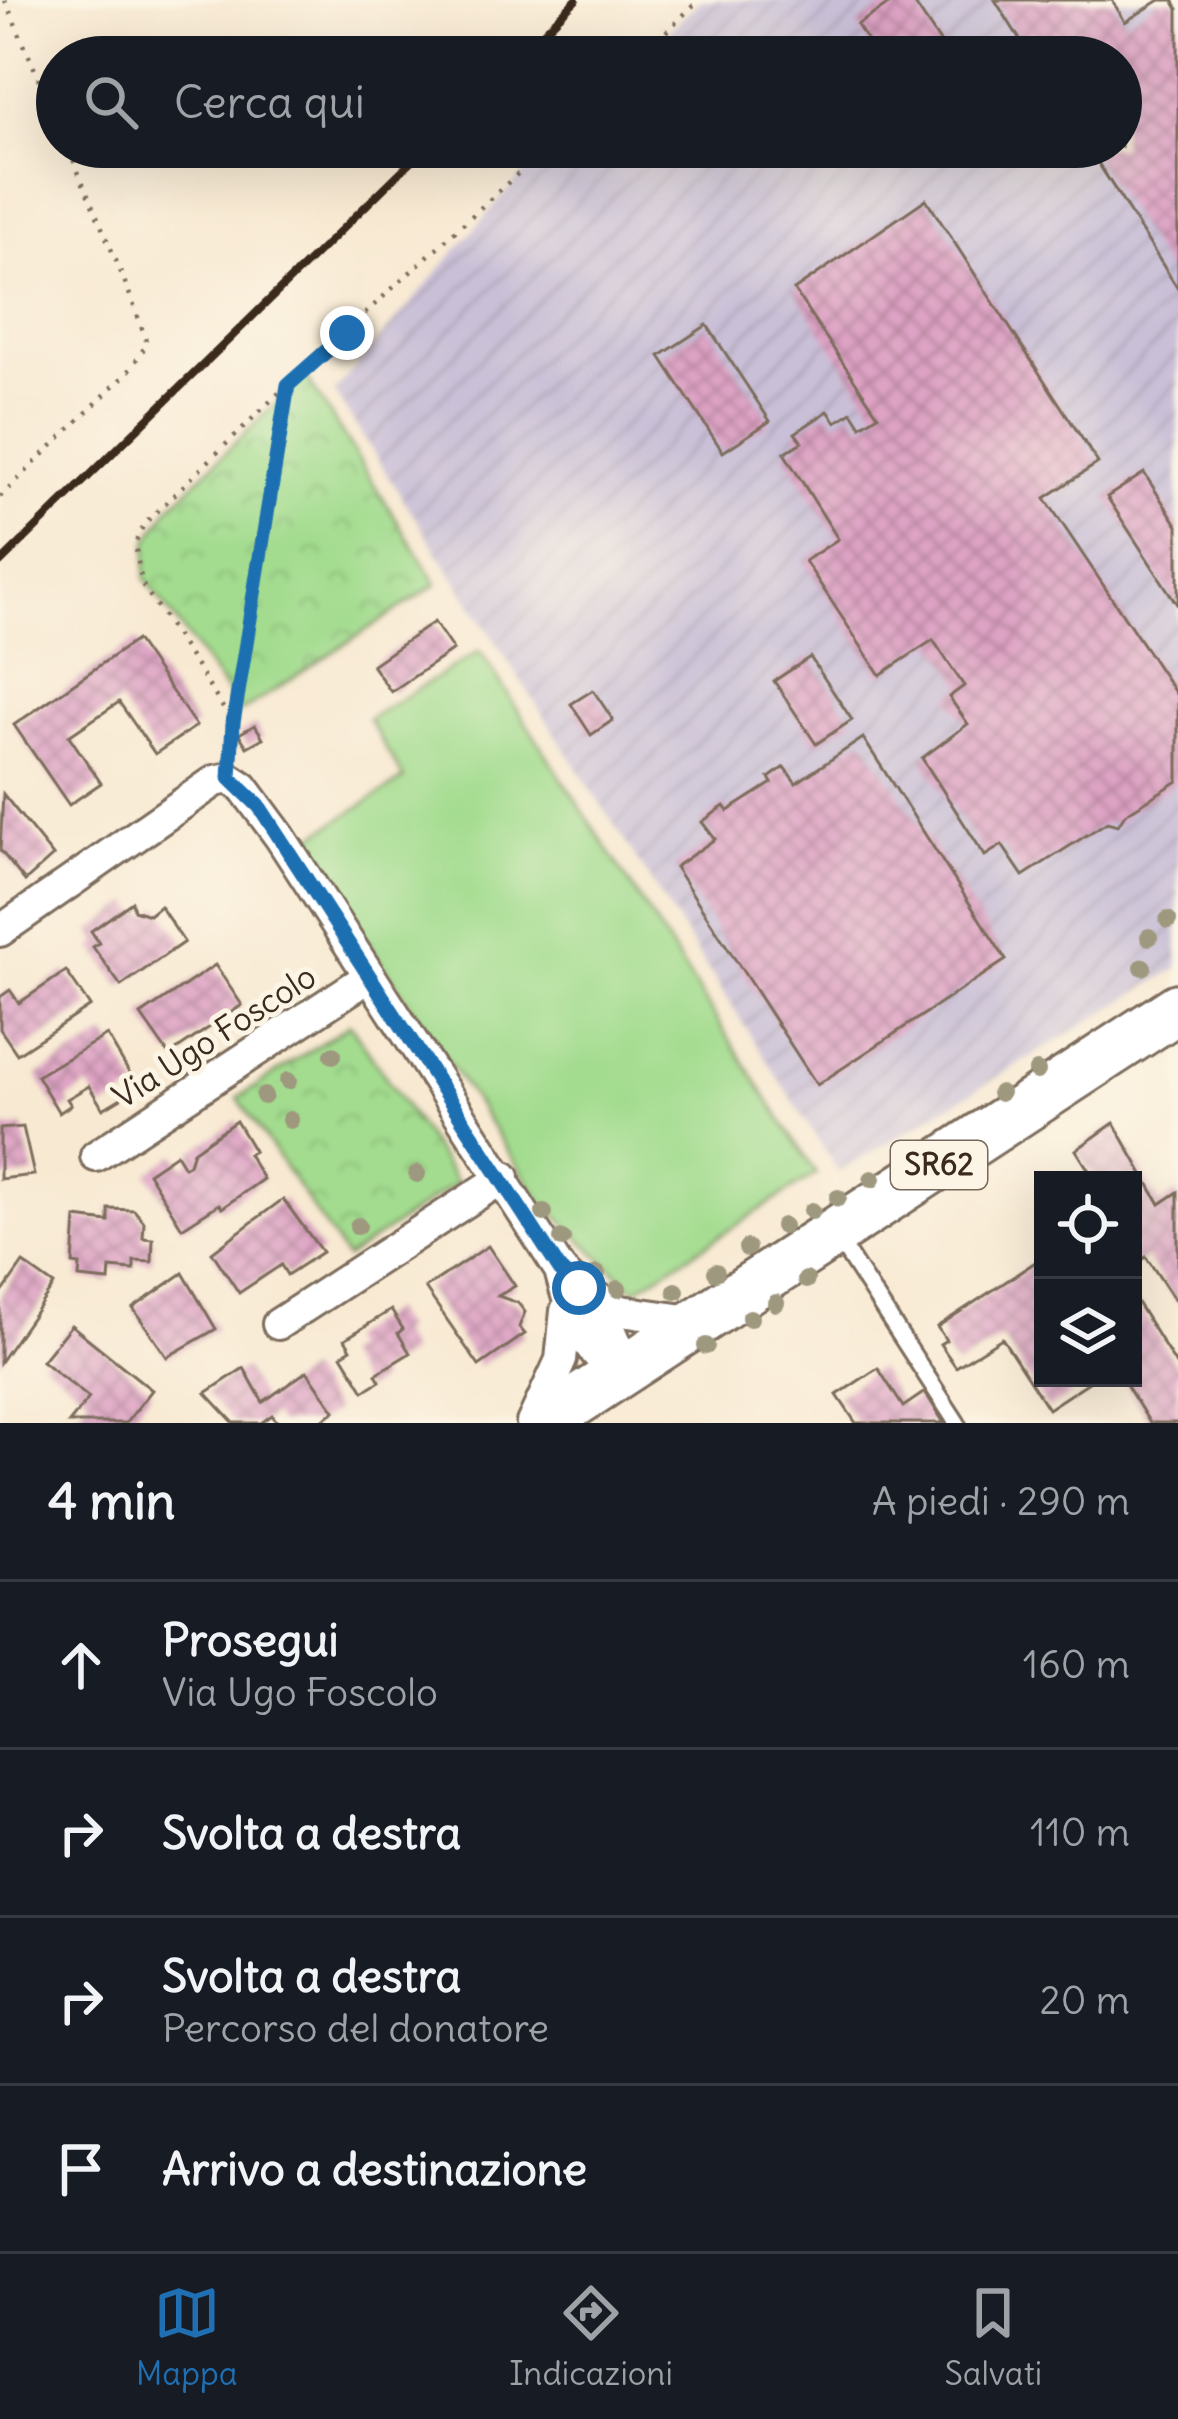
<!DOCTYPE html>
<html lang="it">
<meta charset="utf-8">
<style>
body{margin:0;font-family:Delius,sans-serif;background:#242831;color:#f1f3f6}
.controls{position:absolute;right:36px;bottom:36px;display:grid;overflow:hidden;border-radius:0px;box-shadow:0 12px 48px #0002}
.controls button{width:108px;height:108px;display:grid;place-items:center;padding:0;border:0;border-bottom:3px solid #363941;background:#171b24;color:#f1f3f6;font:60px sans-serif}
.stop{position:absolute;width:36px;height:36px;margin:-27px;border:9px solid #1f6fb2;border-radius:50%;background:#fff}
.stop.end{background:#1f6fb2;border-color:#fff;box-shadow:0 3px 12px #0008}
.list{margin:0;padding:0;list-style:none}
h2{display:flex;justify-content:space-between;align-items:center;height:156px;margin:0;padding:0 48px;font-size:51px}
h2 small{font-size:39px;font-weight:400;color:#9ea1a6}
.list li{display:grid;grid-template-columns:78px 1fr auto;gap:36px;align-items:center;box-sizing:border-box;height:168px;padding:0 48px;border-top:3px solid #363941}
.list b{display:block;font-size:45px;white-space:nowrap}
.list p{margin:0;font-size:39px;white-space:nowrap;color:#9ea1a6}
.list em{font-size:39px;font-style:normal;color:#9ea1a6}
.icon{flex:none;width:66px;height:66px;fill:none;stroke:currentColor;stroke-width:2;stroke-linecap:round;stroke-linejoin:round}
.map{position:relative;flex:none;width:1178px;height:1423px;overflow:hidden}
.search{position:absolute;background:#171b24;box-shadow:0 12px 48px #0002;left:36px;right:36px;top:36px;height:132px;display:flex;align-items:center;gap:30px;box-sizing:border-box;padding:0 42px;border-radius:66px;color:#9ea1a6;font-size:45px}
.sheet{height:828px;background:#171b24}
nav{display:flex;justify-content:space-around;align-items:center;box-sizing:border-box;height:168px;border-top:3px solid #363941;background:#171b24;font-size:33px;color:#9ea1a6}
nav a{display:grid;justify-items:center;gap:6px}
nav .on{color:#1f6fb2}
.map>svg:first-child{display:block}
.industrial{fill:url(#industrial-furrows)}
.park{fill:url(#park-crowns);stroke:#6f8356;stroke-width:3}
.pitch{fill:#a3dc8f;stroke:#6f8356;stroke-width:3}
.building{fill:url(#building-cross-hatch)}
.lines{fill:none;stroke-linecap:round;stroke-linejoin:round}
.service-casing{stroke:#7d6d5d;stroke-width:21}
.minor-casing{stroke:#7d6d5d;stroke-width:36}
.primary-casing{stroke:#7d6d5d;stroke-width:54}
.path{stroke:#7d6d5d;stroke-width:4.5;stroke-dasharray:3 9;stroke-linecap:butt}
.service{stroke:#fff;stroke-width:15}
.minor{stroke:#fff;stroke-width:30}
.primary{stroke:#fff;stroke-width:48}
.rail{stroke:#3b2a1e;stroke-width:8}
.tree{fill:#9e987e}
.route{stroke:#1f6fb2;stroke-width:15}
.labels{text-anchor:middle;stroke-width:10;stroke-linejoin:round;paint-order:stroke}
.shield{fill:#fcf5e5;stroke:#75675a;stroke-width:3}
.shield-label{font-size:30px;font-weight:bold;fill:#3b2a1e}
.street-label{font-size:33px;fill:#3b2a1e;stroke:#fcf5e5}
</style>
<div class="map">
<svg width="1178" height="1423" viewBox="0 0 1178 1423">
<defs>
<pattern id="industrial-furrows" width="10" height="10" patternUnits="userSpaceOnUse" patternTransform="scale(3)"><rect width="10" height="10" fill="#c9bfd7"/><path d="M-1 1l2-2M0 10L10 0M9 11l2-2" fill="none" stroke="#aea4b8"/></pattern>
<pattern id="park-crowns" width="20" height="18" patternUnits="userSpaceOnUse" patternTransform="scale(3)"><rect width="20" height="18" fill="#a3dc8f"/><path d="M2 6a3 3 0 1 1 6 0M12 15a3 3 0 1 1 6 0" fill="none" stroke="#8dbd7b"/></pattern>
<pattern id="building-cross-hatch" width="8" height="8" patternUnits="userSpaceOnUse" patternTransform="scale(3)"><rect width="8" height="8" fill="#dea3c4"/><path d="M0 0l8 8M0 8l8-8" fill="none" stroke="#b5859f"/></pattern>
</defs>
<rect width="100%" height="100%" fill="#fcf5e5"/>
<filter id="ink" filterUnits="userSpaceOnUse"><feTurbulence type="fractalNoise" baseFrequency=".00833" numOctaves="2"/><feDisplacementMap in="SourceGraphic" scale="24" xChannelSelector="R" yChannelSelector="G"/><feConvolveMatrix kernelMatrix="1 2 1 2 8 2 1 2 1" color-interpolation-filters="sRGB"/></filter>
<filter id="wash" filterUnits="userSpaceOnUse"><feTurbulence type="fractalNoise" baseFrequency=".004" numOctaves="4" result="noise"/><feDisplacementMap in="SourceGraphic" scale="48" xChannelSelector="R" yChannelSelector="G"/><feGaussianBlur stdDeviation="2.7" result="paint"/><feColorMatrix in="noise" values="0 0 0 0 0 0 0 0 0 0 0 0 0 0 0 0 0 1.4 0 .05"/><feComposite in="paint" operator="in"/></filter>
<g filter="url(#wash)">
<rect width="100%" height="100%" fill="#f8e9d2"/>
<path class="industrial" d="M701 0H1178V968L839 1172 334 392 519 178 551 147H1121V57H643Z"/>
<g class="park">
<path d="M305 375 437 584 241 712 145 578 148 541 169 508Z"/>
<path d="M350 1024 457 1183 346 1258 238 1098Z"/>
</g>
<path class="pitch" d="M480 651 816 1174 635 1290 542 1202 302 843 404 779 368 719Z"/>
<g id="blocks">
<g class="building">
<path d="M895 0H912L950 57H878L857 25Z"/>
<path d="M995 0H1112L1125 22 1160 0H1173L1178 9V289L1088 147H1121V57H1031Z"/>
<path d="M926 199 1098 463 1045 498 1178 697V781L1125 814 1118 825 1107 822 1023 876 1002 845 985 856 922 758 968 724 949 697 964 686 933 640 880 675 805 561 838 539 784 453 802 442 795 433 828 411 836 422 852 412 861 426 878 415 794 290Z"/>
<path d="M707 325 770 421 723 452 660 356Z"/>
<path d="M1144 473 1178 526V606L1107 497Z"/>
<path d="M434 622 453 650 391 692 372 665Z"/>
<path d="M136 640 196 726 155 754 119 702 69 736 101 783 69 805 14 725Z"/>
<path d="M810 657 852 720 816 744 774 681Z"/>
<path d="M593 690 613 720 591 735 571 704Z"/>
<path d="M255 725 263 738 247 747 239 734Z"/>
<path d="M863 738 1006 960 817 1085 675 867 715 839 702 822 724 806 728 811 772 783 769 778 784 767 796 783Z"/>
<path d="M3 794 53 856 25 881 0 850Z"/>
<path d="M132 902 134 910 149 915 160 906 184 942 121 986 93 947 99 943 91 931Z"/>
<path d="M215 965 242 1005 169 1055 141 1015Z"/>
<path d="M66 971 90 1006 17 1054 0 1029V997L10 990 19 1003Z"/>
<path d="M107 1035 138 1088 103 1109 89 1086 67 1099 71 1105 59 1113 37 1076Z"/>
<path d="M236 1121 254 1151 248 1154 263 1179 222 1208 219 1204 182 1228 148 1173 176 1154 184 1167 189 1164 193 1151Z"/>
<path d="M1114 1123 1160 1204 1178 1192V1305L1146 1257 1133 1266V1180H1095L1076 1150Z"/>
<path d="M23 1127 34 1175 0 1179V1129Z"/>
<path d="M283 1199 322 1252 287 1275 281 1265 239 1293 212 1252Z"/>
<path d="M109 1209 134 1210 144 1222 143 1238 153 1239 152 1262 134 1261V1270L110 1268 109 1281 79 1278 80 1265 73 1264 76 1218 109 1222Z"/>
<path d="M488 1246 515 1286 498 1296 518 1303 525 1312 519 1327 525 1334 479 1366 425 1288Z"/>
<path d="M1043 1257V1378H1095L1048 1409 1002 1338 956 1367 940 1344 946 1340 937 1327Z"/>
<path d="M23 1263 54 1285 0 1362V1296Z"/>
<path d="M183 1273 216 1329 167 1357 133 1308Z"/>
<path d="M1133 1296 1178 1368V1423H1150L1122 1378H1133Z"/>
<path d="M391 1310 403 1329 398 1333 410 1353 376 1374 380 1381 364 1391 342 1355 351 1349 345 1339Z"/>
<path d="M71 1325 152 1390 126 1423H69L89 1398 42 1361Z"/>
<path d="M244 1368 263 1402 307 1371 335 1411 318 1423H278L272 1415 261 1423H234L206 1393Z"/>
<path d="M878 1368 903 1407 925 1392 944 1423H856L837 1395Z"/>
</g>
</g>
</g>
<g filter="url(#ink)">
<use href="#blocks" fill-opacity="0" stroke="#7d6d5d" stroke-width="3"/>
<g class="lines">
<defs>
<path id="service" d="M838 1239 957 1423"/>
<g id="minor">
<path d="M0 931 215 781 229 778 243 787 280 837 560 1270C590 1299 622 1329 620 1373 581 1348 571 1313 560 1270"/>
<path d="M96 1156 370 976"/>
<path d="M590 1294 621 1311 699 1322"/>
<path d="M278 1324 504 1177"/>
<path d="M532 1423 561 1360 566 1311"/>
</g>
<path id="primary" d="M543 1423 1178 1008"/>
</defs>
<use href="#service" class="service-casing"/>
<use href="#minor" class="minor-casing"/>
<use href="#primary" class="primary-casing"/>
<g class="path">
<path d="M5 0 57 121"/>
<path d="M640 57 699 0"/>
<path d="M0 497 129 371 147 344C126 277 94 212 68 147"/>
<path d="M233 723 288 385"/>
<path d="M231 753 233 723 142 584 135 544 144 524 288 384 547 147"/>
</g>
<use href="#service" class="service"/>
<use href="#minor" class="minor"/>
<use href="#primary" class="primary"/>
<g class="rail">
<path d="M518 57 576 0"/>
<path d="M0 563 426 147"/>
</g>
</g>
<g class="tree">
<circle cx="1168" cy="920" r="9"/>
<circle cx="1149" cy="937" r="9"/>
<circle cx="1143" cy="967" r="9"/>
<circle cx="333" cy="1055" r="9"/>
<circle cx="1037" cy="1071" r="9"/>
<circle cx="288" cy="1081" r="9"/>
<circle cx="1000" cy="1093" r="9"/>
<circle cx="264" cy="1096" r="9"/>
<circle cx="290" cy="1120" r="9"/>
<circle cx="417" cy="1174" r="9"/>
<circle cx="872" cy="1179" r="9"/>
<circle cx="838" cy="1198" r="9"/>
<circle cx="812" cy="1211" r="9"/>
<circle cx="544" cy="1213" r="9"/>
<circle cx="358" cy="1226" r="9"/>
<circle cx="783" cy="1226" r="9"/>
<circle cx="562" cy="1239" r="9"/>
<circle cx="747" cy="1248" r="9"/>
<circle cx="716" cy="1272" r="9"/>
<circle cx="597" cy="1274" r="9"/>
<circle cx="806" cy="1280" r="9"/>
<circle cx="618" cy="1289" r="9"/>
<circle cx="676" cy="1291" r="9"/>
<circle cx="776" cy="1303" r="9"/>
<circle cx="750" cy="1318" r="9"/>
<circle cx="706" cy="1346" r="9"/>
</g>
</g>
<g class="lines" filter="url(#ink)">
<path class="route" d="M347 333 288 385 233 723 230 778 259 806 560 1270 579 1288"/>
</g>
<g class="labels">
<rect class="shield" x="891" y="1141" width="96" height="48" rx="9"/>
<g class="shield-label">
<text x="939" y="1175">SR62</text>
</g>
<g class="street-label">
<text transform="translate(214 1036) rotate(-33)" y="12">Via Ugo Foscolo</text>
</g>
</g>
</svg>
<div class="controls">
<button><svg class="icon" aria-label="locate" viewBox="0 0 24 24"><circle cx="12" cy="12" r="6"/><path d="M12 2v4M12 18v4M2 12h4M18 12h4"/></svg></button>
<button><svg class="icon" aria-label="layers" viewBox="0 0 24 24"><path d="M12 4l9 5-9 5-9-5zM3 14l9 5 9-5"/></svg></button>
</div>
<div class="stop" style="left:579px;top:1288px"></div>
<div class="stop end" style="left:347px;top:333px"></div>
<div class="search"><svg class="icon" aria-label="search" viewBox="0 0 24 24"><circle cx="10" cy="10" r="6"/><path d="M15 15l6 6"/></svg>Cerca qui</div>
</div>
<section class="sheet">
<h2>4 min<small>A piedi · 290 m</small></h2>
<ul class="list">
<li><svg class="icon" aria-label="ahead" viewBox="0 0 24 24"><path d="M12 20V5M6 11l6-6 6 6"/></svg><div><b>Prosegui</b><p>Via Ugo Foscolo</p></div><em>160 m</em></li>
<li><svg class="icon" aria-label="right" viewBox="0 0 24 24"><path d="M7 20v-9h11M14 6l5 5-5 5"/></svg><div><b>Svolta a destra</b></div><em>110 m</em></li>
<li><svg class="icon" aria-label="right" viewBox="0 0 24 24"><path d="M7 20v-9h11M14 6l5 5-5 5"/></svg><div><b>Svolta a destra</b><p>Percorso del donatore</p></div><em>20 m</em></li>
<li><svg class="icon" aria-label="arrive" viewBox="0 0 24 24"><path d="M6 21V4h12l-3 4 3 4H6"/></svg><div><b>Arrivo a destinazione</b></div></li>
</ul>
</section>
<nav>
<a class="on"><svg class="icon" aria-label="map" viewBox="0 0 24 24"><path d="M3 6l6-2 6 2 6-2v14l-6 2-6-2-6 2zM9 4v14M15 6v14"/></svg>Mappa</a>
<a><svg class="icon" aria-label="directions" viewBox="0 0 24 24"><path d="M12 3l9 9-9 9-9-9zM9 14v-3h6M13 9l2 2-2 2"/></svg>Indicazioni</a>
<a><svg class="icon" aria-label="saved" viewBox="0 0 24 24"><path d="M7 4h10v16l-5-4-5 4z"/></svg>Salvati</a>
</nav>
